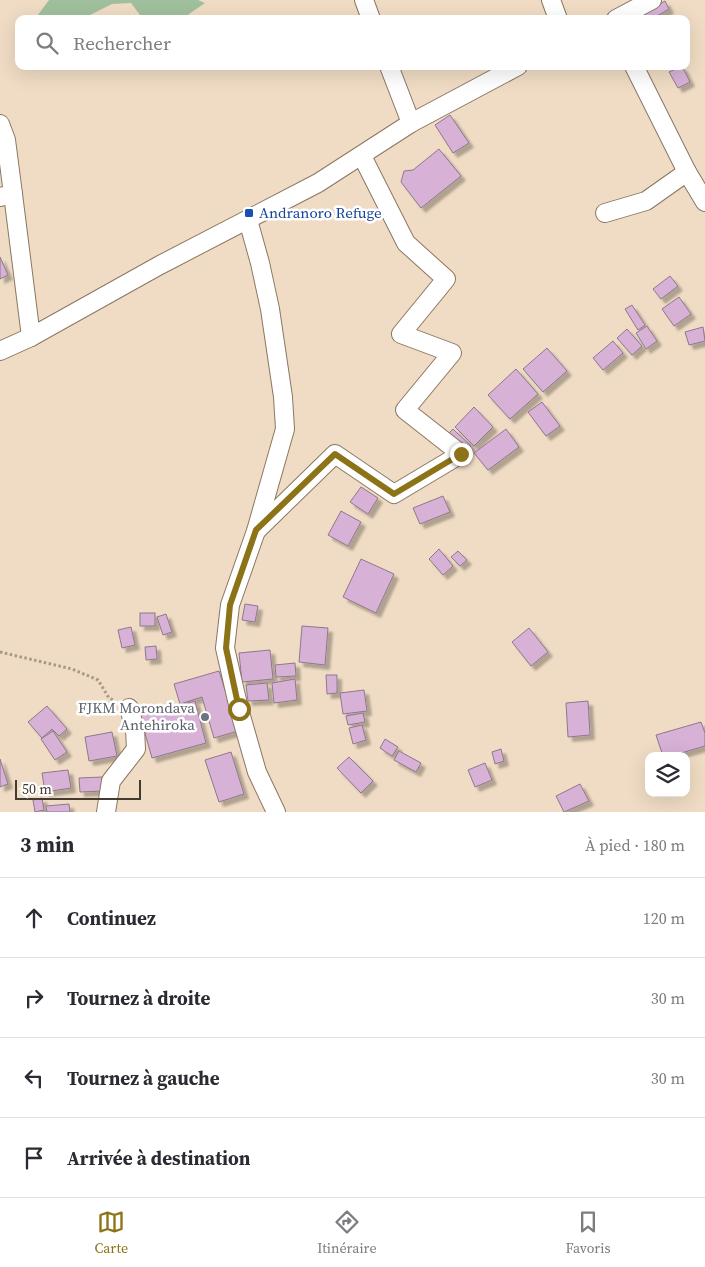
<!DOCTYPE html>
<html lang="fr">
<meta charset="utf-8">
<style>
body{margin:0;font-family:"Source Serif 4",serif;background:#f7f7f7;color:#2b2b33}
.controls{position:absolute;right:15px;bottom:15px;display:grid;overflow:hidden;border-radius:10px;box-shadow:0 5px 20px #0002}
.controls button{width:45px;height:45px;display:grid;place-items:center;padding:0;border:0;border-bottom:1px solid #e1e1e2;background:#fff;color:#2b2b33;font:25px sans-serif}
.scale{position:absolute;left:15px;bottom:12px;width:126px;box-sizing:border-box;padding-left:5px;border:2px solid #433a31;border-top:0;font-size:14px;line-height:18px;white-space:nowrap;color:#433a31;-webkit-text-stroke:4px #fff;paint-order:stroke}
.stop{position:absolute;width:15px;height:15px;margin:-11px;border:4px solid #8d7317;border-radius:50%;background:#fff}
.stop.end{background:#8d7317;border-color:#fff;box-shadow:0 1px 5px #0008}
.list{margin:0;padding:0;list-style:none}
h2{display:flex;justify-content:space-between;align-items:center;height:65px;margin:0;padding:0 20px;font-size:21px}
h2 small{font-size:16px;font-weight:400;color:#7c7c81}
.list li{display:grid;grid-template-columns:32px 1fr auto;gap:15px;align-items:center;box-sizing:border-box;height:80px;padding:0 20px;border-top:1px solid #e1e1e2}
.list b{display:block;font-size:19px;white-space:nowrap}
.list em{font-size:16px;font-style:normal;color:#7c7c81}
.icon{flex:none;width:28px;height:28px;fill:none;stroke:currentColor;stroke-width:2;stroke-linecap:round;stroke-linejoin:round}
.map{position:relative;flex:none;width:705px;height:812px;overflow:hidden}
.search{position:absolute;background:#fff;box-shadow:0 5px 20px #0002;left:15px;right:15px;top:15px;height:55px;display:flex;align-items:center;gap:12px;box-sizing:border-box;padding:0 18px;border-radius:10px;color:#7c7c81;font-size:19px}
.sheet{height:385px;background:#fff}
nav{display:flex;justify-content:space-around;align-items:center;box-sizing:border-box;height:70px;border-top:1px solid #e1e1e2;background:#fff;font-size:14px;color:#7c7c81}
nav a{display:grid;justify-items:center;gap:2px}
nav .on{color:#8d7317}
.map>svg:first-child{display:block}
.green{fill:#a0c09d}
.building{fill:#d7b1d6;stroke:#8d788c;filter:url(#shadow)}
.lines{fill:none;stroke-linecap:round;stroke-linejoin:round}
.minor-casing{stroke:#8a7762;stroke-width:20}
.path{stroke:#a89887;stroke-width:3;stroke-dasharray:2.5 2.5;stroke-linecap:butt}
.minor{stroke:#fff;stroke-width:18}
.route{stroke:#8d7317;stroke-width:6}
.transit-dot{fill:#1a4fb4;stroke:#fff;stroke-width:2}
.worship-dot{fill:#6b7280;stroke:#fff;stroke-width:2}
.labels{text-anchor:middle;stroke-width:5;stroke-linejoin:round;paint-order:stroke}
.transit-label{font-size:15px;fill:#164399;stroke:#fff;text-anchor:start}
.worship-label{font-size:15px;fill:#5b616d;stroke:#fff;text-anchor:end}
</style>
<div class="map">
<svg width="705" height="812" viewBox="0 0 705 812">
<defs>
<filter id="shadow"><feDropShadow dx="4.5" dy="4.5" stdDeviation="1" flood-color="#0004"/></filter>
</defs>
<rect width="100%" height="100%" fill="#f0dcc4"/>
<path class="green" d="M49 0H198L205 3 189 14 186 19H143L131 3 112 4 82 19H35Z"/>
<g class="building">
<path d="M665 1 669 9 652 19H643L641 15Z"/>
<path d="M682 66 690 82 678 88 669 72Z"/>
<path d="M450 115 469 143 453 153 435 125Z"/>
<path d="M439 149 461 176 421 208 401 182 404 171 413 170Z"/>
<path d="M0 257 8 275 0 279Z"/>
<path d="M670 276 678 286 661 299 653 289Z"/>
<path d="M679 297 691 314 674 326 662 309Z"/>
<path d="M632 305 645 325 638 330 625 309Z"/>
<path d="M647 326 657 341 646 349 636 333Z"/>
<path d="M703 327 705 341 689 345 685 332Z"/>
<path d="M627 329 642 346 632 355 617 338Z"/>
<path d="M613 341 623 353 603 370 593 358Z"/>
<path d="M547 348 567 371 543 392 523 369Z"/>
<path d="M516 369 538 394 510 419 488 395Z"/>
<path d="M542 402 560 426 546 436 528 412Z"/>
<path d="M474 407 493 427 474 446 455 427Z"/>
<path d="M453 429 471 446 464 454 446 436Z"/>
<path d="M506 429 519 447 488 470 474 453Z"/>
<path d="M361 487 378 498 368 514 350 502Z"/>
<path d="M443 496 450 512 420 524 413 508Z"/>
<path d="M341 511 361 522 348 546 328 535Z"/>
<path d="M439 549 453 566 443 575 429 559Z"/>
<path d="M458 551 467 560 460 566 451 557Z"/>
<path d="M361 559 394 574 376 613 343 597Z"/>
<path d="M245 604 258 606 255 622 242 620Z"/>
<rect x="140" y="613" width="15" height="13"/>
<path d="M166 614 172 632 163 635 157 617Z"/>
<path d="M302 626 328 628 325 665 299 662Z"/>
<path d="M131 627 135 645 122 648 118 630Z"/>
<path d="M529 628 548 652 531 666 512 642Z"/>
<path d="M156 646 157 659 146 660 145 647Z"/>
<path d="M270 650 273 679 242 682 239 653Z"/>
<path d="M295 663 296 676 276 677 275 665Z"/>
<path d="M219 671 238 731 214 738 202 697 180 704 174 684Z"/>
<path d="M326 675H337V693L327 694Z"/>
<path d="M295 679 297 700 274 703 272 683Z"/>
<path d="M267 683 269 700 248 701 246 685Z"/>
<path d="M364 690 367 711 343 714 340 693Z"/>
<path d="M195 701 206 743 152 758 140 716Z"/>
<path d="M588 701 590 735 568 737 566 703Z"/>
<path d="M47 706 67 729 59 736 52 729 42 738 28 722Z"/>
<path d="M363 713 365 722 348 725 346 716Z"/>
<path d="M701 722 705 733V746L671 756H663L656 735Z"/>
<path d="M362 725 366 740 353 744 349 728Z"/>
<path d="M53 731 67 752 55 760 41 739Z"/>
<path d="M112 732 117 756 89 761 85 737Z"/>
<path d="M385 739 398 747 392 756 380 748Z"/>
<path d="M501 749 504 761 495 764 492 752Z"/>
<path d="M399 751 421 763 416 772 394 760Z"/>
<path d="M231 752 244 794 219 802 205 760Z"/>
<path d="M349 757 373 781 361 793 337 768Z"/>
<path d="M0 759 8 784 0 787Z"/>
<path d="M485 763 492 780 475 787 468 770Z"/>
<path d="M68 770 71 788 45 792 42 773Z"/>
<path d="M102 777 103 791 80 792 79 778Z"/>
<path d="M580 784 589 801 564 812 556 796Z"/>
<path d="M42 798 44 810 35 812 33 800Z"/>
<path d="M69 804 70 812H47L46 806Z"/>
</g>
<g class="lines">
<defs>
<g id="minor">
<path d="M364 0 371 19"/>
<path d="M551 0 558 19"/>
<path d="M616 19 652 0"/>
<path d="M389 66 411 123"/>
<path d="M634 66 687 172 705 202"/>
<path d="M0 124 6 140 13 194 0 197"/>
<path d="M13 194 31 337"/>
<path d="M605 213 646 201 687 172"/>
<path d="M248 220 260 263 270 309 283 397 285 429 256 531 230 605 225 648 239 709 257 772 276 812"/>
<path d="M0 351 31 337 160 265 318 183 411 123 518 66"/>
<path d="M256 531 335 454 394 494 461 454 405 410 452 353 401 334 446 279 406 243 362 156"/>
<path d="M106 812 111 781 136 749 135 729 129 708"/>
</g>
</defs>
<use href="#minor" class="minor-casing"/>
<path class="path" d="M0 652 72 669 98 680 109 698 115 701"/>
<use href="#minor" class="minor"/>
</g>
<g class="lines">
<path class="route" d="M239 709 226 648 230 605 256 530 335 454 394 494 461 454"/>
</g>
<rect class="transit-dot" x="244" y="208" width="10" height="10" rx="2.5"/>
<circle class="worship-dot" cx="205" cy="717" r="5"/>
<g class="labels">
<g class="transit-label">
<text x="259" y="218">Andranoro Refuge</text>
</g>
<g class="worship-label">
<text x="195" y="713">FJKM Morondava<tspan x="195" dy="17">Antehiroka</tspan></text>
</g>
</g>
</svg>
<div class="controls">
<button><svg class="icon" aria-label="layers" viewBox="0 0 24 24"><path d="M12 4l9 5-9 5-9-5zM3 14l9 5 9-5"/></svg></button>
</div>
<div class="scale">50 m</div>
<div class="stop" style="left:239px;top:709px"></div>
<div class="stop end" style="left:461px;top:454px"></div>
<div class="search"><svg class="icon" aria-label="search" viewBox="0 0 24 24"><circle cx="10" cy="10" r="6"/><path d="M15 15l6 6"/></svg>Rechercher</div>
</div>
<section class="sheet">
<h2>3 min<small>À pied · 180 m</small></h2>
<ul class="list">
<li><svg class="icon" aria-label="ahead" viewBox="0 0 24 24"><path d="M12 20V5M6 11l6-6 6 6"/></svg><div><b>Continuez</b></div><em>120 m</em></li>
<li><svg class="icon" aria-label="right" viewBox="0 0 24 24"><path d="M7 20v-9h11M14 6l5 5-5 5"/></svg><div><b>Tournez à droite</b></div><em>30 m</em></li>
<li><svg class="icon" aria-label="left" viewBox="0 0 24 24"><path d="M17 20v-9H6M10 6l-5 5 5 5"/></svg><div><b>Tournez à gauche</b></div><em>30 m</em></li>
<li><svg class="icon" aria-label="arrive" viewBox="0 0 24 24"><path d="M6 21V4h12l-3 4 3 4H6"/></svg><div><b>Arrivée à destination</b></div></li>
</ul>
</section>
<nav>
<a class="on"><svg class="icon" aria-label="map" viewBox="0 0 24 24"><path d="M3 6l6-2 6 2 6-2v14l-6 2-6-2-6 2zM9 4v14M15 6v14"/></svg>Carte</a>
<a><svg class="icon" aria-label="directions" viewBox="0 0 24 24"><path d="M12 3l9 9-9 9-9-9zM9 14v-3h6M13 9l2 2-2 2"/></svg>Itinéraire</a>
<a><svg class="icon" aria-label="saved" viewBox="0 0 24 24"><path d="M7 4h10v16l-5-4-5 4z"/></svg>Favoris</a>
</nav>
